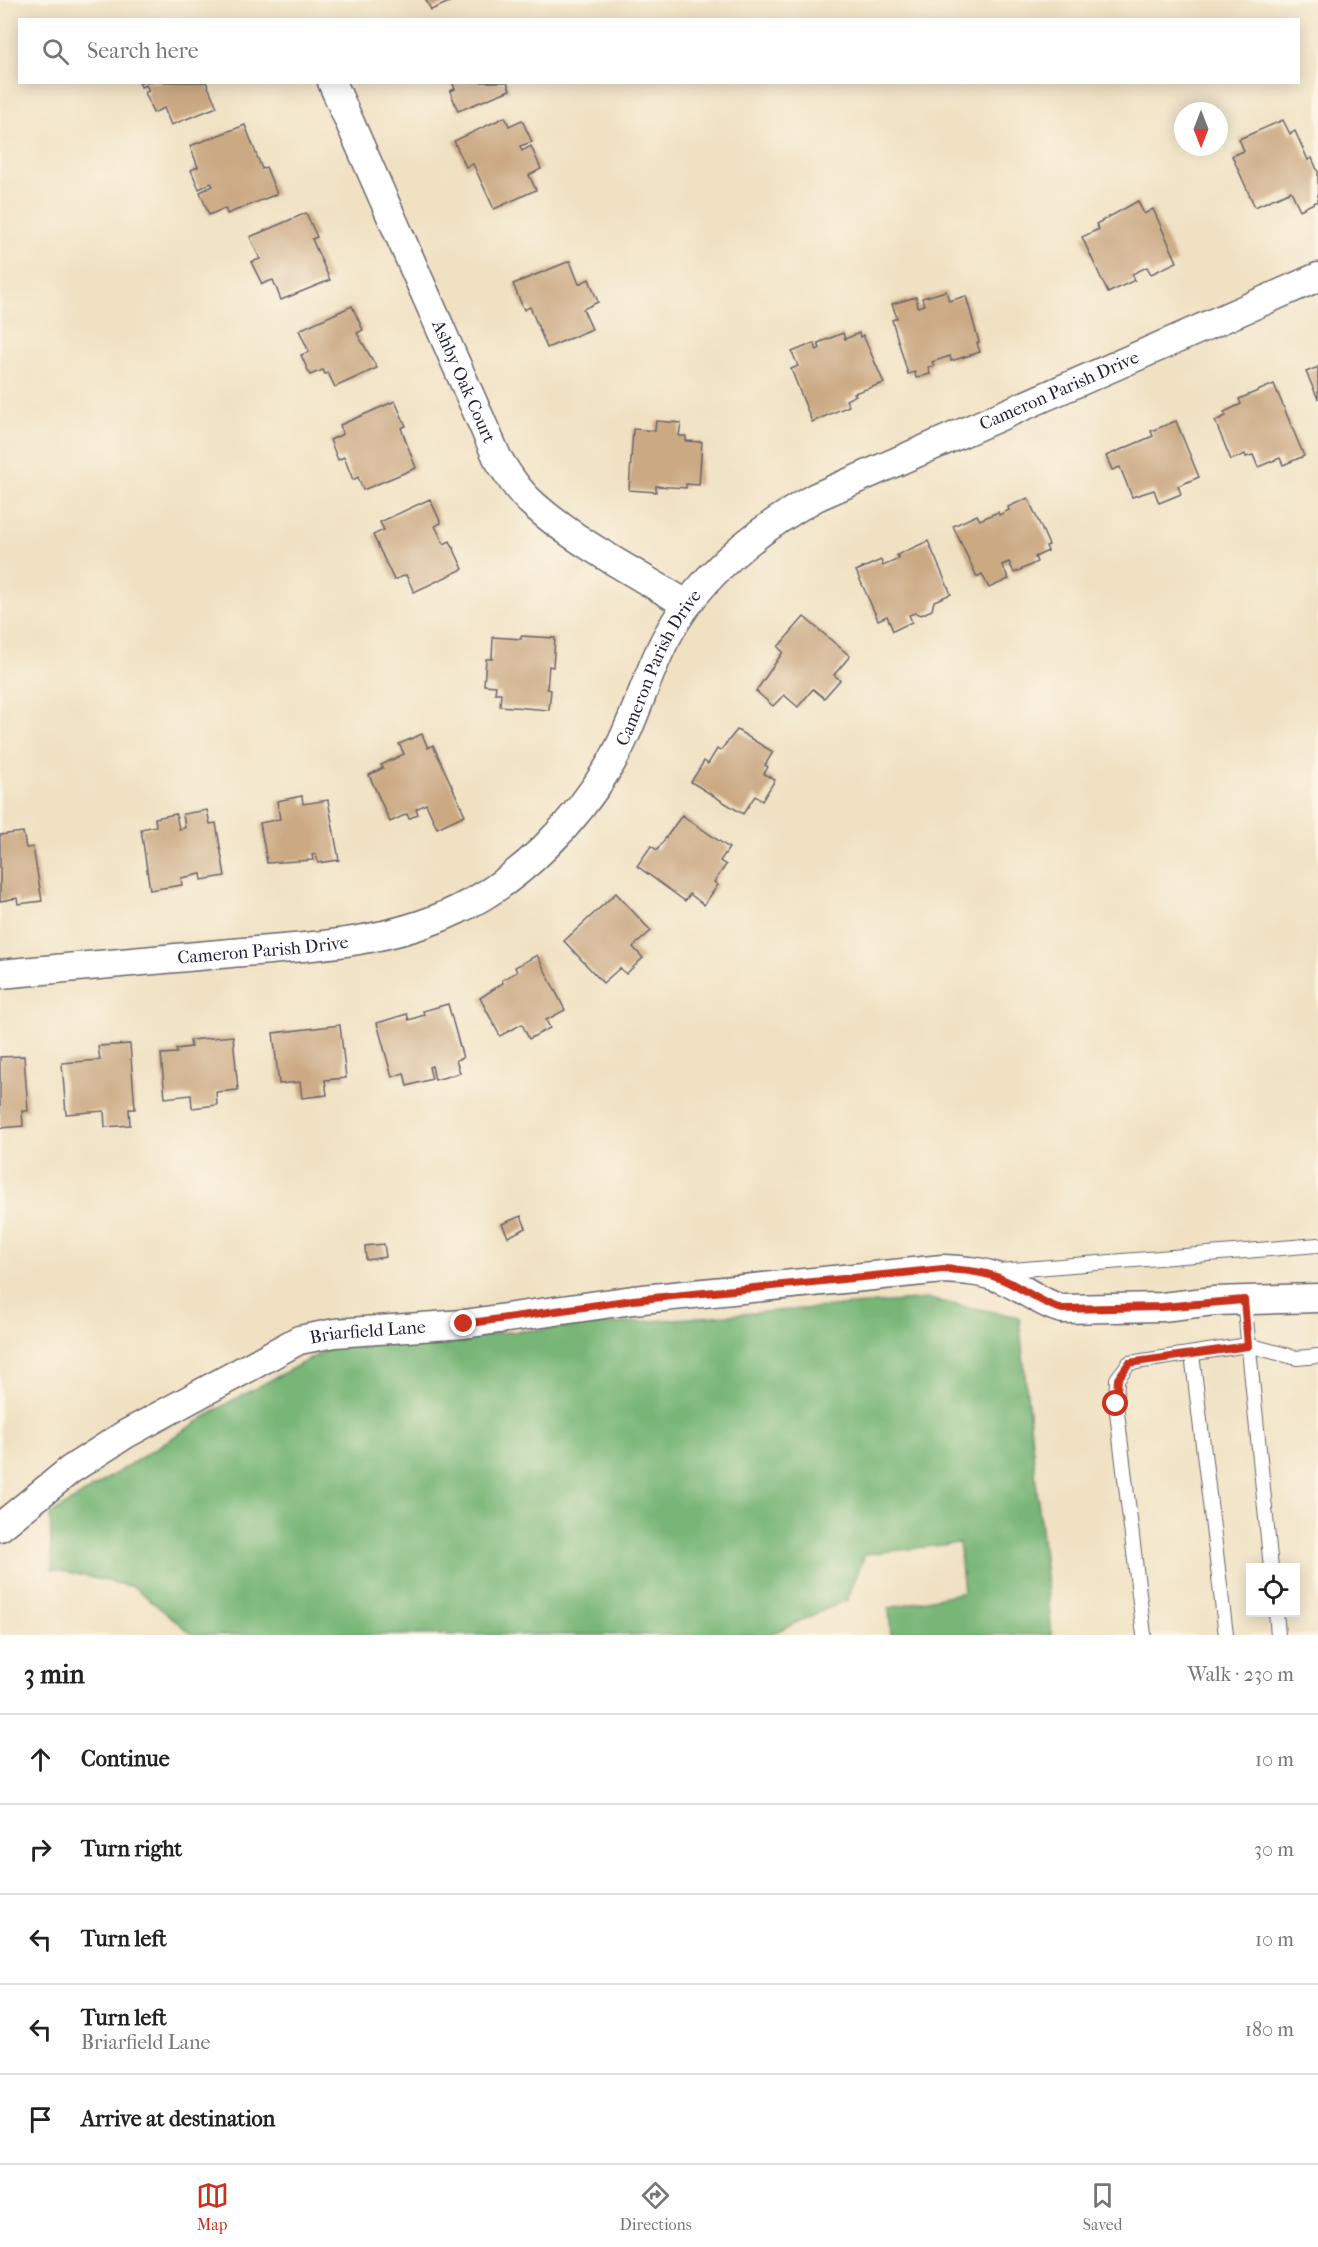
<!DOCTYPE html>
<meta charset="utf-8">
<style>
body{margin:0;font-family:"IM FELL French Canon",serif;background:#f6f6f6;color:#222}
.controls{position:absolute;right:18px;bottom:18px;display:grid;overflow:hidden;border-radius:0px;box-shadow:0 3px 15px #0003}
.controls button{width:54px;height:54px;display:grid;place-items:center;padding:0;border:0;border-bottom:2px solid #e0e0e0;background:#fff;color:#222;font:30px sans-serif}
.compass{position:absolute;left:1174px;top:102px;width:54px;height:54px;border-radius:50%;background:#fff;box-shadow:0 3px 15px #0003;rotate:180deg}
.stop{position:absolute;width:18px;height:18px;margin:-14px;border:4px solid #c8321e;border-radius:50%;background:#fff}
.stop.end{background:#c8321e;border-color:#fff;box-shadow:0 2px 6px #0008}
.list{margin:0;padding:0;list-style:none}
h2{display:flex;justify-content:space-between;align-items:center;height:78px;margin:0;padding:0 24px;font-size:26px}
h2 small{font-size:20px;font-weight:400;color:#767676}
.list li{display:grid;grid-template-columns:39px 1fr auto;gap:18px;align-items:center;box-sizing:border-box;height:90px;padding:0 24px;border-top:2px solid #e0e0e0}
.list b{display:block;font-size:22px;white-space:nowrap}
.list p{margin:0;font-size:20px;white-space:nowrap;color:#767676}
.list em{font-size:20px;font-style:normal;color:#767676}
.icon{flex:none;width:33px;height:33px;fill:none;stroke:currentColor;stroke-width:2;stroke-linecap:round;stroke-linejoin:round}
.map{position:relative;flex:none;width:1318px;height:1635px;overflow:hidden}
.search{position:absolute;background:#fff;box-shadow:0 3px 15px #0003;left:18px;right:18px;top:18px;height:66px;display:flex;align-items:center;gap:15px;box-sizing:border-box;padding:0 21px;border-radius:0px;color:#767676;font-size:22px}
.sheet{height:528px;background:#fff}
nav{display:flex;justify-content:space-around;align-items:center;box-sizing:border-box;height:84px;border-top:2px solid #e0e0e0;background:#fff;font-size:16px;color:#767676}
nav a{display:grid;justify-items:center;gap:3px}
nav .on{color:#c8321e}
.map>svg:first-child{display:block}
.forest{fill:#78b677;stroke:#4d6c59;stroke-width:1.5}
.building{fill:#cba983}
.lines{fill:none;stroke-linecap:round;stroke-linejoin:round}
.service-casing{stroke:#6a656b;stroke-width:16}
.minor-casing{stroke:#6a656b;stroke-width:31}
.service{stroke:#fff;stroke-width:14}
.minor{stroke:#fff;stroke-width:28}
.route{stroke:#c8321e;stroke-width:8}
.labels{text-anchor:middle;stroke-width:4.5;stroke-linejoin:round;paint-order:stroke}
.street-label{font-size:18px;fill:#22223b;stroke:#fcf5e5}
</style>
<div class="map">
<svg width="1318" height="1635" viewBox="0 0 1318 1635">
<rect width="100%" height="100%" fill="#fcf5e5"/>
<filter id="ink" filterUnits="userSpaceOnUse"><feTurbulence type="fractalNoise" baseFrequency=".0167" numOctaves="2"/><feDisplacementMap in="SourceGraphic" scale="12" xChannelSelector="R" yChannelSelector="G"/><feConvolveMatrix kernelMatrix="1 2 1 2 8 2 1 2 1" color-interpolation-filters="sRGB"/></filter>
<filter id="wash" filterUnits="userSpaceOnUse"><feTurbulence type="fractalNoise" baseFrequency=".008" numOctaves="4" result="noise"/><feDisplacementMap in="SourceGraphic" scale="24" xChannelSelector="R" yChannelSelector="G"/><feGaussianBlur stdDeviation="1.35" result="paint"/><feColorMatrix in="noise" values="0 0 0 0 0 0 0 0 0 0 0 0 0 0 0 0 0 1.4 0 .05"/><feComposite in="paint" operator="in"/></filter>
<g filter="url(#wash)">
<rect width="100%" height="100%" fill="#f0e1c3"/>
<path class="forest" d="M928 1299 1019 1317 1052 1635H891L889 1608 964 1592 959 1543 865 1554 847 1600 769 1635H193L134 1587 52 1569 50 1515 226 1404 334 1346Z"/>
<g id="blocks">
<g class="building">
<path d="M426 0H454L431 10Z"/>
<path d="M139 82H206L217 107 171 125 164 108 153 113 145 92 149 91 146 85 141 87Z"/>
<path d="M452 82H507L510 90 458 111 450 91 455 89Z"/>
<path d="M505 117 509 126 522 120 532 142 520 146 522 151 531 146 541 169 529 175 536 190 494 209 473 164 466 167 454 141Z"/>
<path d="M1283 120 1290 134 1295 131 1308 160 1312 158 1318 172V201L1300 210 1291 191 1255 207 1232 156 1244 151 1239 139Z"/>
<path d="M245 125 262 169 266 167 277 194 227 214 225 208 209 215 200 192 213 186 211 183 199 189 191 170 198 167 190 146Z"/>
<path d="M1138 201 1144 214 1153 209 1177 262 1151 274 1147 267 1132 274 1135 280 1108 293 1082 237 1099 229 1096 224Z"/>
<path d="M306 213 317 237 312 239 330 280 281 300 273 280 262 284 251 262 260 259 250 237Z"/>
<path d="M570 261 579 284 589 279 598 302 583 309 592 329 547 348 530 307 524 310 513 284Z"/>
<path d="M946 291 949 301 966 296 979 342 977 343 980 352 951 361 950 356 932 362 934 366 928 367 930 374 916 378 915 372 908 374 892 320 897 318 892 304 916 297 918 307 924 305 922 298Z"/>
<path d="M352 306 363 330 357 333 377 368 335 387 328 373 325 374 323 370 310 375 301 355 309 352 299 330Z"/>
<path d="M843 333 845 339 859 333 860 337 863 335 884 383 854 393 856 395 846 400 849 406 812 422 791 369 798 366 792 352 814 343 817 350 820 348 818 343Z"/>
<path d="M1318 367V399L1306 372Z"/>
<path d="M1274 384 1304 456 1283 465 1280 458 1258 467 1253 455 1246 457 1245 454 1231 460 1215 421 1226 416 1224 412 1241 404 1239 399Z"/>
<path d="M395 401 406 426 401 428 416 468 363 490 358 477 353 480 344 457 338 460 330 440 343 434 340 425Z"/>
<path d="M656 421 681 423 679 436H686V441L702 442 699 485 686 484V488L656 486V492L629 490 633 429 655 431Z"/>
<path d="M1176 421 1199 477 1178 486 1181 494 1159 503 1154 490 1132 497 1120 467 1112 470 1106 456 1153 436 1151 431Z"/>
<path d="M1028 498 1049 545 1046 546 1048 551 1035 557 1037 562 1014 573 1009 562 1002 565 1009 579 989 588 982 574 977 577 953 526 977 515 980 520 998 512 999 515 1009 510 1008 507Z"/>
<path d="M430 499 441 523 435 526 444 544 450 541 463 569 414 592 406 575 394 580 373 535 384 530 380 522Z"/>
<path d="M928 541 951 594 934 601 932 610 921 615 915 613 909 615 912 622 893 631 887 616 878 620 856 571 881 560 883 566 899 559 897 555Z"/>
<path d="M804 617 850 656 834 675 840 680 824 698 813 689 798 707 784 695 773 706 756 691 783 652 778 647Z"/>
<path d="M521 636 555 638 553 667 549 666 547 689 551 690 549 710 500 706 501 693H495L496 686 484 685 486 659H492L493 637 521 639Z"/>
<path d="M737 730 773 752 765 765 768 767 764 774 775 780 762 801 755 796 743 814 691 782 704 761 708 764 717 749 720 751Z"/>
<path d="M422 734 428 748 433 745 465 815 437 828 426 804 416 809 418 814 409 819 407 814 390 822 369 775 383 768 381 765 404 754 399 744Z"/>
<path d="M302 796 303 804 328 800 339 860 318 863 316 854 312 855 313 860 267 863 260 823 280 819 277 801Z"/>
<path d="M207 810 210 824 216 823 225 876 202 880 201 874 181 878 182 885 150 890 141 829 156 826 155 818 176 814 179 829 185 828 183 814Z"/>
<path d="M682 815 729 848 720 861 726 865 714 882 718 885 704 905 690 894 685 901 637 866 651 846 657 850Z"/>
<path d="M23 832 26 848 33 847 42 901 18 904 17 898 0 901V835Z"/>
<path d="M616 893 651 931 633 947 643 958 626 974 620 968 603 983 564 941Z"/>
<path d="M537 955 565 1010 546 1020 550 1028 529 1039 522 1024 500 1036 480 998 503 983 502 980 517 972 515 967Z"/>
<path d="M448 1004 463 1058 456 1060 460 1073 435 1080 432 1066 429 1067 432 1079 407 1086 404 1073 392 1077 377 1023 407 1014 409 1020 424 1015 423 1011Z"/>
<path d="M340 1025 346 1078 325 1080 327 1095 302 1098 300 1082 279 1084 273 1033Z"/>
<path d="M233 1036 238 1090 216 1092 217 1105 192 1108 191 1095 165 1098 161 1054 177 1053 176 1049 191 1047 190 1040Z"/>
<path d="M130 1044 135 1109H129L130 1125 105 1127 104 1111 66 1114 62 1063 100 1060 98 1046Z"/>
<path d="M24 1056 28 1111H22L23 1126 0 1128V1057Z"/>
<path d="M521 1216 526 1228 508 1237 502 1224Z"/>
<path d="M384 1244 386 1257 366 1260 365 1246Z"/>
</g>
</g>
</g>
<g filter="url(#ink)">
<use href="#blocks" fill-opacity="0" stroke="#6a656b" stroke-width="1.5"/>
<g class="lines">
<defs>
<g id="service">
<path d="M999 1271 1318 1245"/>
<path d="M1244 1300 1271 1568"/>
<path d="M1192 1354 1226 1635"/>
<path d="M1276 1612 1278 1635"/>
<path d="M1144 1635 1116 1404 1117 1379 1129 1363 1248 1345 1297 1358 1318 1356"/>
</g>
<g id="minor">
<path id="s1" d="M332 82 497 457C507 473 518 491 533 504 576 543 636 573 686 604"/>
<path id="s2" d="M0 974C77 967 154 960 231 953 306 947 387 944 457 910 521 880 576 822 611 763 634 724 645 679 665 640 698 577 755 531 816 497L1318 277"/>
<path id="s3" d="M0 1527 70 1470 126 1434 299 1340 335 1333 464 1324 633 1300 943 1269C962 1270 981 1271 999 1278 1021 1286 1039 1303 1062 1309L1162 1307 1214 1301 1318 1298"/>
</g>
</defs>
<use href="#service" class="service-casing"/>
<use href="#minor" class="minor-casing"/>
<use href="#service" class="service"/>
<use href="#minor" class="minor"/>
</g>
</g>
<g class="lines" filter="url(#ink)">
<path class="route" d="M464 1324 633 1300 943 1269C962 1270 981 1271 999 1278 1021 1286 1039 1303 1062 1309L1162 1307 1244 1300 1248 1346 1129 1363 1118 1379 1116 1404"/>
</g>
<g class="labels">
<g class="street-label">
<text dy="6" stroke="none"><textPath href="#s1" startOffset="327">Ashby Oak Court</textPath></text>
<text dy="6" stroke="none"><textPath href="#s2" startOffset="1290">Cameron Parish Drive</textPath></text>
<text dy="6" stroke="none"><textPath href="#s2" startOffset="786">Cameron Parish Drive</textPath></text>
<text dy="6" stroke="none"><textPath href="#s2" startOffset="264">Cameron Parish Drive</textPath></text>
<text dy="6" stroke="none"><textPath href="#s3" startOffset="423">Briarfield Lane</textPath></text>
</g>
</g>
</svg>
<div class="controls">
<button><svg class="icon" aria-label="locate" viewBox="0 0 24 24"><circle cx="12" cy="12" r="6"/><path d="M12 2v4M12 18v4M2 12h4M18 12h4"/></svg></button>
</div>
<svg class="compass" viewBox="-18 -18 36 36"><path d="M0-13l5 13h-10z" fill="#e53935"/><path d="M0 13l5-13h-10z" fill="#767676"/></svg>
<div class="stop" style="left:1116px;top:1404px"></div>
<div class="stop end" style="left:464px;top:1324px"></div>
<div class="search"><svg class="icon" aria-label="search" viewBox="0 0 24 24"><circle cx="10" cy="10" r="6"/><path d="M15 15l6 6"/></svg>Search here</div>
</div>
<section class="sheet">
<h2>3 min<small>Walk · 230 m</small></h2>
<ul class="list">
<li><svg class="icon" aria-label="ahead" viewBox="0 0 24 24"><path d="M12 20V5M6 11l6-6 6 6"/></svg><div><b>Continue</b></div><em>10 m</em></li>
<li><svg class="icon" aria-label="right" viewBox="0 0 24 24"><path d="M7 20v-9h11M14 6l5 5-5 5"/></svg><div><b>Turn right</b></div><em>30 m</em></li>
<li><svg class="icon" aria-label="left" viewBox="0 0 24 24"><path d="M17 20v-9H6M10 6l-5 5 5 5"/></svg><div><b>Turn left</b></div><em>10 m</em></li>
<li><svg class="icon" aria-label="left" viewBox="0 0 24 24"><path d="M17 20v-9H6M10 6l-5 5 5 5"/></svg><div><b>Turn left</b><p>Briarfield Lane</p></div><em>180 m</em></li>
<li><svg class="icon" aria-label="arrive" viewBox="0 0 24 24"><path d="M6 21V4h12l-3 4 3 4H6"/></svg><div><b>Arrive at destination</b></div></li>
</ul>
</section>
<nav>
<a class="on"><svg class="icon" aria-label="map" viewBox="0 0 24 24"><path d="M3 6l6-2 6 2 6-2v14l-6 2-6-2-6 2zM9 4v14M15 6v14"/></svg>Map</a>
<a><svg class="icon" aria-label="directions" viewBox="0 0 24 24"><path d="M12 3l9 9-9 9-9-9zM9 14v-3h6M13 9l2 2-2 2"/></svg>Directions</a>
<a><svg class="icon" aria-label="saved" viewBox="0 0 24 24"><path d="M7 4h10v16l-5-4-5 4z"/></svg>Saved</a>
</nav>
